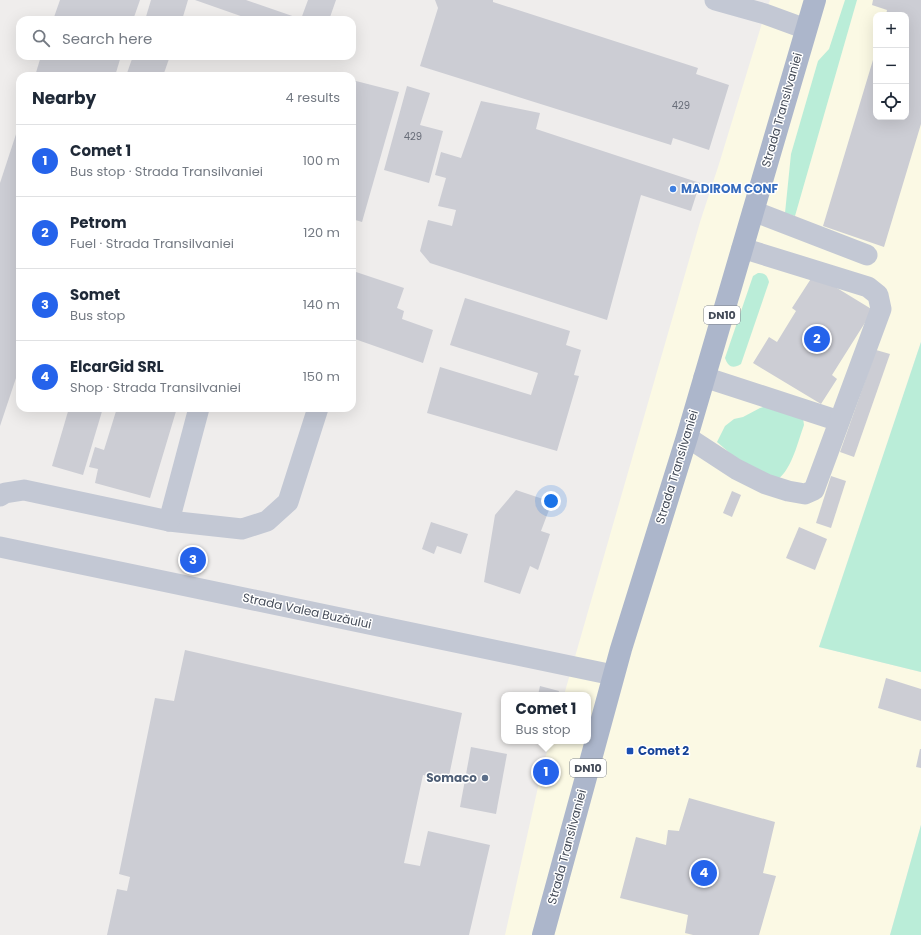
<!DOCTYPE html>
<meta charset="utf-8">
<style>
body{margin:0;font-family:Poppins,sans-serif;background:#f2f2f3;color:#1f2937}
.controls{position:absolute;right:12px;top:12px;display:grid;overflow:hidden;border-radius:8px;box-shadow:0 4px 16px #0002}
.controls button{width:36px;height:36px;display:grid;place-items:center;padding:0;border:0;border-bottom:1px solid #e0e1e3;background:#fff;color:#1f2937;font:20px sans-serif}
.you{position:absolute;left:551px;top:501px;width:14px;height:14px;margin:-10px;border:3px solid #fff;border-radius:50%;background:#1a73e8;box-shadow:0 0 0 6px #1a73e833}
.badge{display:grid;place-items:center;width:26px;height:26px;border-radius:50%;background:#2563eb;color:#fff;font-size:13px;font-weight:700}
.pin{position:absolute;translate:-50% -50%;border:2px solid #fff;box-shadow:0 1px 4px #0006}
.popup{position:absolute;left:501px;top:692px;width:90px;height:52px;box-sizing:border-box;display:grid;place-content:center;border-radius:8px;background:#fff;filter:drop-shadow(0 1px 3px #0005);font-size:13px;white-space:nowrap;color:#747a83}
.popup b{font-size:15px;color:#1f2937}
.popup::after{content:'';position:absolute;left:50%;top:100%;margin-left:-8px;border:8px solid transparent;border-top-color:#fff}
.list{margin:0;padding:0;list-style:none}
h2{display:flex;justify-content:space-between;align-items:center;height:52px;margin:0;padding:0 16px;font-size:17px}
h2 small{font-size:13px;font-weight:400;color:#747a83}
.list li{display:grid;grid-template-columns:26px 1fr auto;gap:12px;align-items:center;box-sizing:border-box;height:72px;padding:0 16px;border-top:1px solid #e0e1e3}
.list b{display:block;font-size:15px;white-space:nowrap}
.list p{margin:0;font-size:13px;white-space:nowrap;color:#747a83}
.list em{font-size:13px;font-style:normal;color:#747a83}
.icon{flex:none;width:22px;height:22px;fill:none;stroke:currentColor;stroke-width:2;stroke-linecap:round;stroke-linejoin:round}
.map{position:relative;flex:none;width:921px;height:935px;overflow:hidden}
.search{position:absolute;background:#fff;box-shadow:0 4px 16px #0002;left:16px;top:16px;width:340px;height:44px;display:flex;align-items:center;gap:10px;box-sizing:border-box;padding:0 14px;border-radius:12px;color:#747a83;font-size:15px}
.panel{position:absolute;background:#fff;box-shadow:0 4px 16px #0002;left:16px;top:72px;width:340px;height:340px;border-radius:12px}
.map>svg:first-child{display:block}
.commercial{fill:#fbf9e4;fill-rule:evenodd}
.green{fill:#baedd8}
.building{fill:#cccdd4}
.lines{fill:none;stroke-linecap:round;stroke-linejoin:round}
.minor{stroke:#c3c8d4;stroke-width:21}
.major{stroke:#acb6cb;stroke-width:22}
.shop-dot{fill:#3f7fe0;stroke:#fff;stroke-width:1.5}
.transit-dot{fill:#1a4fb4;stroke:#fff;stroke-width:1.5}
.service-dot{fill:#5c6f8a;stroke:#fff;stroke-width:1.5}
.labels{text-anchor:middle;stroke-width:3;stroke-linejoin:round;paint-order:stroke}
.number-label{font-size:10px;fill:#676c78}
.shield{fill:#fff;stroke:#7d828b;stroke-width:1}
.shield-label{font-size:11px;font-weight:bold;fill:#454c59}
.street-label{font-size:12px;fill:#454c59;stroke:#fff}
.shop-label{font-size:12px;font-weight:bold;fill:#366cbe;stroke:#fff;text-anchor:start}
.transit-label{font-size:12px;font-weight:bold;fill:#164399;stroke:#fff;text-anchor:start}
.service-label{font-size:12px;font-weight:bold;fill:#4e5e75;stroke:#fff;text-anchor:end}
</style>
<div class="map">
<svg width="921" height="935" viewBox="0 0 921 935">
<rect width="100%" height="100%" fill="#efedec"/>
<path class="commercial" d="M770 0H921V342L819 647 921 672V825L890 935H505L540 778 550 741H588V695H564L700 222 719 164 762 23ZM876 15H906V117H876Z"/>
<g class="green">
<path d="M845 0H857L795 216 785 213 791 154 818 61 829 49Z"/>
<path d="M758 273C765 273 767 275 769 282L741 364C733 369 728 367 725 358L753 276Z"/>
<path d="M921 342V672L819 647Z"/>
<path d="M767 406 803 418 804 425C798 441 792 469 778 479L745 466 717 442 725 426 734 419 743 417 760 408Z"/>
<path d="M921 825V935H890Z"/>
</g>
<g class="building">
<path d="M60 0H140L133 20H53Z"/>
<path d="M151 0H188L182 20H145Z"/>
<path d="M195 0H246L301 19 308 0H336L329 20H252Z"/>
<path d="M435 0H493V2L698 68 696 74 729 85 709 150 673 138 671 145 420 66 438 8Z"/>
<path d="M873 0H921V124L884 247 823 226 876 50V117H906V15H886L887 10 872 5Z"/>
<path d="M41 56H121L115 76H35Z"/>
<path d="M133 56H170L163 76H126Z"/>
<path d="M352 80 399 92 362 222 352 219Z"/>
<path d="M407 86 430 93 420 125 443 131 429 183 384 170Z"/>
<path d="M481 101 540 113 536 129 700 183 691 211 641 195 607 320 430 263 420 251 428 220 452 226 456 210 438 206 446 178 435 175 441 152 461 158Z"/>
<path d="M20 122V366L0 426V183Z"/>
<path d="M353 271 404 288 397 308 404 311 402 319 433 330 423 363 352 338V274Z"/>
<path d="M814 274 873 310 832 375 837 379 821 404 753 363 769 337 777 342 796 311 792 308Z"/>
<path d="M465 298 570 331 566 345 581 350 574 375 579 376 557 451 427 413 440 367 531 395 538 373 450 345Z"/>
<path d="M876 350 890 354 854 457 840 452Z"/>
<path d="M69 408H103L83 475 52 466Z"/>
<path d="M117 408H177L150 498 95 483 98 469 89 467 95 447 104 450Z"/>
<path d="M831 476 846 481 831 528 816 523Z"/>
<path d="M516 490 552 502 541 531 550 534 538 570 530 566 520 594 484 582 495 515Z"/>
<path d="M732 491 741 495 732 517 723 513Z"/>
<path d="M431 522 468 534 461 554 437 546 434 554 422 549Z"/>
<path d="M799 527 827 539 815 570 786 558Z"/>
<path d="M185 650 462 713 448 781 423 775 404 863 420 866 428 831 490 845 469 935H107L117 889 127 891 130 877 119 874 155 698 174 701Z"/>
<path d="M886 678 921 689V721L878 708Z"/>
<path d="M540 686 559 691 558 695H538Z"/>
<path d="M471 747 507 754 496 814 460 807Z"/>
<path d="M920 749H921V768L916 767Z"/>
<path d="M689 798 775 822 763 873 776 876 759 935H693L685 933 688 915 620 898 636 837 666 845 668 830 679 831Z"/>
</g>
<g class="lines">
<g class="minor">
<path d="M715 0 765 14 806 29"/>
<path d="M753 211 867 255"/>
<path d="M704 377 839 421"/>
<path d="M687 437 736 469 766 484 788 491 805 494 814 490 881 309 878 295 868 287 742 248"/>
<path d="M0 496 5 493 24 490 169 521 242 529 267 521 288 502 318 408"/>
<path d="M169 521 199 408"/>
<path d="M0 547 613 675"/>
</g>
<path class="major" d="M543 935 621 649 687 437 815 0"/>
</g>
<circle class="shop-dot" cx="673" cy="189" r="4"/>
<rect class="transit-dot" x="626" y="747" width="8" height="8" rx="2"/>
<circle class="service-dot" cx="485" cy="778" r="4"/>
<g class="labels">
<g class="number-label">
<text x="681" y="109">429</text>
<text x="413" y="140">429</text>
</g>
<g class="shield">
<rect x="704" y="306" width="36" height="18" rx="3"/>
<rect x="570" y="759" width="36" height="18" rx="3"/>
</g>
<g class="shield-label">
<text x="722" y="319">DN10</text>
<text x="588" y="772">DN10</text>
</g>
<g class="street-label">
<text transform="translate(782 110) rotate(-74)" y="4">Strada Transilvaniei</text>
<text transform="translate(677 467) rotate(-73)" y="4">Strada Transilvaniei</text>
<text transform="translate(307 611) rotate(12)" y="4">Strada Valea Buzăului</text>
<text transform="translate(567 847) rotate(-75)" y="4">Strada Transilvaniei</text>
</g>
<g class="shop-label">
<text x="681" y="193">MADIROM CONF</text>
</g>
<g class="transit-label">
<text x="638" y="755">Comet 2</text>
</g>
<g class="service-label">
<text x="477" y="782">Somaco</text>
</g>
</g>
</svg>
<div class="controls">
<button>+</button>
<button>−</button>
<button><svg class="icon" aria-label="locate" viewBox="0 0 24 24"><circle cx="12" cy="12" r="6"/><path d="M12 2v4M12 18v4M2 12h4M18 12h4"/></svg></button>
</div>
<div class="you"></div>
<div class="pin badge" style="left:546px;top:772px">1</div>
<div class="popup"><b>Comet 1</b>Bus stop</div>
<div class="pin badge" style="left:817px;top:339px">2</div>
<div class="pin badge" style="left:193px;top:560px">3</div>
<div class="pin badge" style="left:704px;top:873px">4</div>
<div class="search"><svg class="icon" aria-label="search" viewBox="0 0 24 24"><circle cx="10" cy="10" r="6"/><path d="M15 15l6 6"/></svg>Search here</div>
<section class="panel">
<h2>Nearby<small>4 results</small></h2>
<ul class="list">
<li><span class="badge">1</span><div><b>Comet 1</b><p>Bus stop · Strada Transilvaniei</p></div><em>100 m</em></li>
<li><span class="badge">2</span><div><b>Petrom</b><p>Fuel · Strada Transilvaniei</p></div><em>120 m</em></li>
<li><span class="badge">3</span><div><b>Somet</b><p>Bus stop</p></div><em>140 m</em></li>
<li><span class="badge">4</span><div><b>ElcarGid SRL</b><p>Shop · Strada Transilvaniei</p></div><em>150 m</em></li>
</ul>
</section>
</div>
